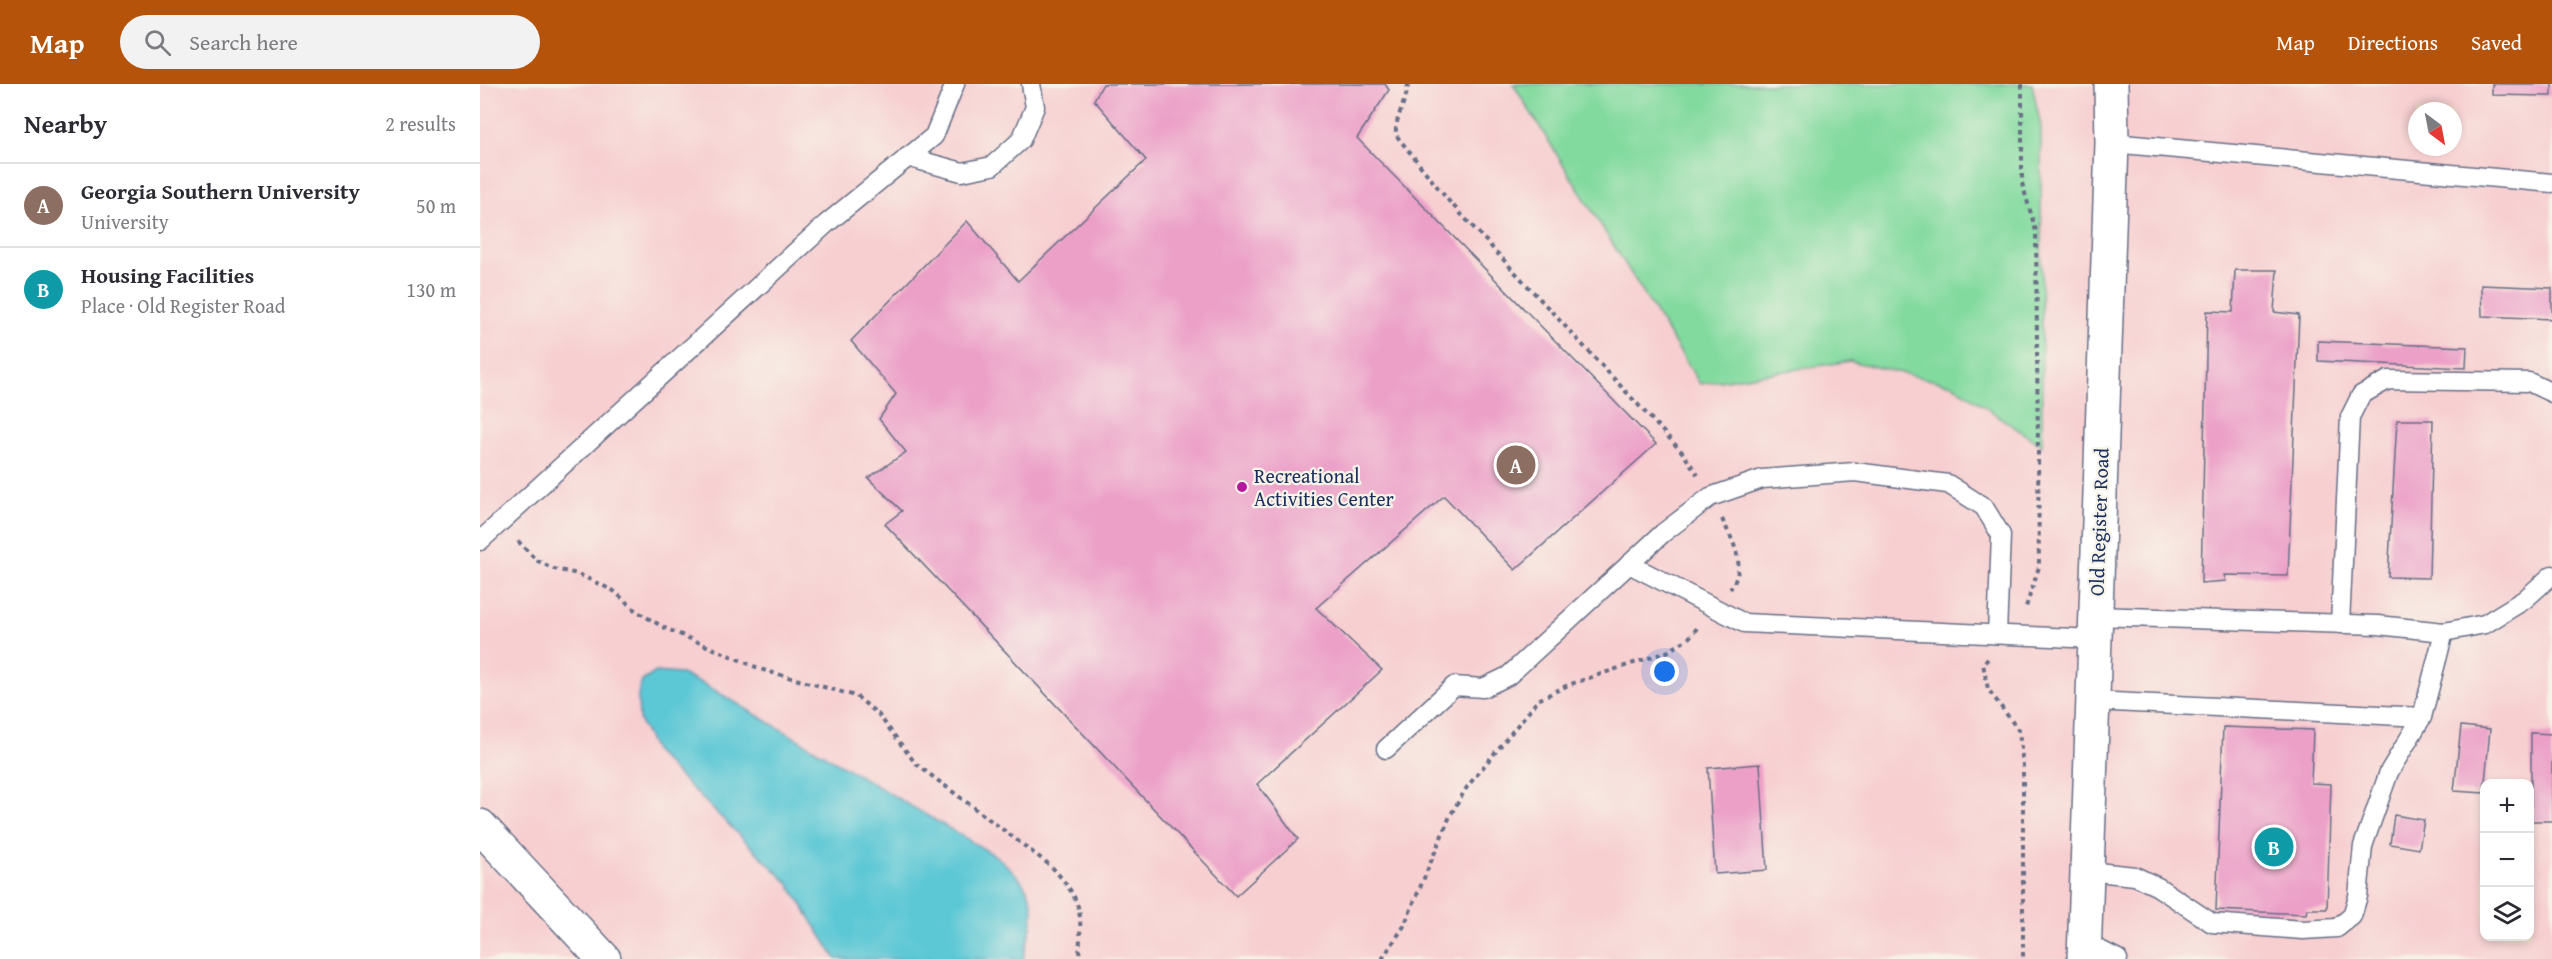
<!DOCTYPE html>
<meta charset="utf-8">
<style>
body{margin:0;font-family:"Gentium Book Plus",serif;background:#f2f2f3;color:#2b2b33}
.controls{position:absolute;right:18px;bottom:18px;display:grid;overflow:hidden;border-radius:12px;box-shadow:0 3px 9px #0003}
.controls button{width:54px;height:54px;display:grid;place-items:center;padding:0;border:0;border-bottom:2px solid #e1e1e2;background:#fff;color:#2b2b33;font:30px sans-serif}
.compass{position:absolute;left:1928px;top:18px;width:54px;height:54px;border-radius:50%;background:#fff;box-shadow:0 3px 9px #0003;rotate:148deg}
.you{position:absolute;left:1185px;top:588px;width:21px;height:21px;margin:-15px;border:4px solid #fff;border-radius:50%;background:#1a73e8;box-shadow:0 0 0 9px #1a73e833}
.badge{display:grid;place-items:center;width:39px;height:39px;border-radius:50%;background:#b45309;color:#fff;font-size:20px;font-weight:700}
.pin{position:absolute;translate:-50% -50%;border:3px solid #fff;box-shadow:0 2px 6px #0006}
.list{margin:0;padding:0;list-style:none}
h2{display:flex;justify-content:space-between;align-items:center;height:78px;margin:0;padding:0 24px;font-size:26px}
h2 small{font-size:20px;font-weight:400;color:#7c7c81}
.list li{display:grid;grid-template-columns:39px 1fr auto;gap:18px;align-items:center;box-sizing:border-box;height:84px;padding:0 24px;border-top:2px solid #e1e1e2}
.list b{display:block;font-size:22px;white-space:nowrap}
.list p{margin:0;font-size:20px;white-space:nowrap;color:#7c7c81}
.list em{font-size:20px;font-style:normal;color:#7c7c81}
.icon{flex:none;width:33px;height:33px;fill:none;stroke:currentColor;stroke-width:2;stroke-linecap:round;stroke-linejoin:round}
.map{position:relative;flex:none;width:2072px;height:875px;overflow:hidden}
header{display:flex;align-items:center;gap:36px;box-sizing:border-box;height:84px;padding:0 30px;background:#b45309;color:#fff}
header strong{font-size:28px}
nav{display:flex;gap:33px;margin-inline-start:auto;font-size:21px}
.search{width:420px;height:54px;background:#f2f2f3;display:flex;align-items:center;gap:15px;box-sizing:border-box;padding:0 21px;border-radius:33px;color:#7c7c81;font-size:22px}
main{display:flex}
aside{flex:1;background:#fff}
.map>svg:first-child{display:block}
.built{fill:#f7cfd1;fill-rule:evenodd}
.green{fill:#82da9f;stroke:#4e847e;stroke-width:1.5}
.water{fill:#5dc8d5;stroke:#3c7c9a;stroke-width:1.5}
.building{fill:#eca0c8}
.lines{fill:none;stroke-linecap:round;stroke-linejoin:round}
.service-casing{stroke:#676e85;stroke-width:21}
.minor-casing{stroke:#676e85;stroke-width:36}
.tertiary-casing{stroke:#676e85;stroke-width:36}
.path{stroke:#676e85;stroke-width:4;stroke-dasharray:4.5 4.5;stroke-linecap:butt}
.service{stroke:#fff;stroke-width:18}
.minor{stroke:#fff;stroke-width:33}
.tertiary{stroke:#fff;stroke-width:33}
.poi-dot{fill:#b5179e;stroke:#f7f3e8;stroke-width:2}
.labels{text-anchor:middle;stroke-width:4.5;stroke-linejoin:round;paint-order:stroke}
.poi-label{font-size:20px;fill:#1b2f5e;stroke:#f7f3e8;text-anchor:start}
.street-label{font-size:20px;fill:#1b2f5e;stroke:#f7f3e8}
</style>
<header>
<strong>Map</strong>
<div class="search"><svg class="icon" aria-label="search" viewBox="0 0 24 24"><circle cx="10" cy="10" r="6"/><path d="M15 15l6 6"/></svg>Search here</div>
<nav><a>Map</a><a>Directions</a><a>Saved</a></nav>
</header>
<main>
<aside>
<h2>Nearby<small>2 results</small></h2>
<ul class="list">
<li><span class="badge" style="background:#8d6e63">A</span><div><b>Georgia Southern University</b><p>University</p></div><em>50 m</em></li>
<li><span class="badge" style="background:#0f9aa8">B</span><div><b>Housing Facilities</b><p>Place · Old Register Road</p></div><em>130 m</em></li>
</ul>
</aside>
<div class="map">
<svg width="2072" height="875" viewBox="0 0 2072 875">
<rect width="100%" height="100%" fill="#f7f3e8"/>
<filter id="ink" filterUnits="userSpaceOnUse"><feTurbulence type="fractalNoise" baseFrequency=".0167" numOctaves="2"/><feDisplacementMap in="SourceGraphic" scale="12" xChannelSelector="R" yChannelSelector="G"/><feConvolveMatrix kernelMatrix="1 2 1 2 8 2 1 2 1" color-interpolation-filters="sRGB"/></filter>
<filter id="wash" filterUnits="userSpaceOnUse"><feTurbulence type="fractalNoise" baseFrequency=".008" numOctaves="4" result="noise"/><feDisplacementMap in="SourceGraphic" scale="24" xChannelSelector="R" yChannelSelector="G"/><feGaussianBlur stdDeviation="1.35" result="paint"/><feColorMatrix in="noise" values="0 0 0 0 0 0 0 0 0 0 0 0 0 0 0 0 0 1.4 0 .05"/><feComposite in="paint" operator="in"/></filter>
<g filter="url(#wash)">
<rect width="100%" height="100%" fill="#f5e4ce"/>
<path class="built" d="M0 0H2072V875H0ZM1937 27H1973V63H1937ZM2004 700H2050V852H2004Z"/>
<path class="green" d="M1033 0H1552L1561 43 1562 362 1473 301 1370 277 1220 300Z"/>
<path class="water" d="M176 588 201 590 224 600 516 772C533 786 554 805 553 829 552 844 546 860 543 875H356L308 799 175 668 159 635 158 611 162 597Z"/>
<g id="blocks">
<g class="building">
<path d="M623 0H905L909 6 877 54 1176 360 1035 486 964 412 836 524 902 586 777 700 818 755 756 812 405 440 422 427 388 394 426 368 399 335 416 310 371 257 487 137 538 197 666 76 614 16Z"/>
<path d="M2012 0H2072V12L2012 11Z"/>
<path d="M1755 186H1797L1794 228 1819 231 1808 492 1744 491 1746 497 1721 499 1727 227 1753 228Z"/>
<path d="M2001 201 2072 204V235L2002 232Z"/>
<path d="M1838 257 1987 263 1986 284 1838 277Z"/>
<path d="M1917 336H1953L1949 494 1908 493Z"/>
<path d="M1981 642 2010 645 2004 709 1974 707Z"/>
<path d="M1743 643 1833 646 1831 699 1851 700 1847 825H1827L1826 830 1736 826Z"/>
<path d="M2051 649 2072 650V737H2051Z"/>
<path d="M1280 680 1287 786 1235 790 1228 684Z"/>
<path d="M1914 731 1944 736 1939 765 1910 760Z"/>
</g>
</g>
</g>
<g filter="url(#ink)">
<use href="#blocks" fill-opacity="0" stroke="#676e85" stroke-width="1.5"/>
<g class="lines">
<defs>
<g id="service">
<path d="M1632 59 2072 99"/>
<path d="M427 73 482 88 512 82 541 56 555 23 551 0"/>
<path d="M0 457 346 140 454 52 475 0"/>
<path d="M1149 480 1264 539 1614 555"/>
<path d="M1860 540 1870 333 1881 311 1908 296 2049 298 2072 309"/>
<path d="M1964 548 2005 540 2044 516 2072 491"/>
<path d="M1612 617 1942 633"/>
<path d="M906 665 974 602 1003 604 1028 592 1183 449 1230 413 1282 395 1375 388 1468 400 1504 423 1521 451 1517 550"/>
<path d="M1607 787 1655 792 1678 803 1732 839 1823 846 1857 844 1872 832 1878 812 1883 762 1909 688 1942 633 1964 548 1898 541 1615 532"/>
<path d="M1604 858 1638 875"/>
</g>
<path id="minor" d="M0 742 124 875"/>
<path id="tertiary" d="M1604 875 1632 59 1631 0"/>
</defs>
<use href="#service" class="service-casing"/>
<use href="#minor" class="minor-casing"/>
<use href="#tertiary" class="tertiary-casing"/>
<g class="path">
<path d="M928 0C927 17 914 35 916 51L967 115 1202 368 1218 391"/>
<path d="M1542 0V99L1556 147 1559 483 1545 526"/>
<path d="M1242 435C1253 458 1268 481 1250 505"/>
<path d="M38 457 56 476 74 485 98 490 134 507 156 527 185 544 283 586 376 612 398 630 436 680 571 782C605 820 601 827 599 875"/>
<path d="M1508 575 1503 580 1508 605 1539 647 1543 682V875"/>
<path d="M902 875 924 842 970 732 987 703 1058 616 1088 601 1187 568 1208 555 1218 543"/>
</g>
<use href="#service" class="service"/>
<use href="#minor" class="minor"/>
<use href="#tertiary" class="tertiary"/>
</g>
</g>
<circle class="poi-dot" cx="762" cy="403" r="6"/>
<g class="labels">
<g class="poi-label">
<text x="774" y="399">Recreational<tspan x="774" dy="23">Activities Center</tspan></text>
</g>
<g class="street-label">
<text transform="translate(1619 438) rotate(-88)" y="7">Old Register Road</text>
</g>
</g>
</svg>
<div class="controls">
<button>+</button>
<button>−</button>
<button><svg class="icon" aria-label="layers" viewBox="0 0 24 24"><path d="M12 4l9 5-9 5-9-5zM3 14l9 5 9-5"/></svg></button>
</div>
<svg class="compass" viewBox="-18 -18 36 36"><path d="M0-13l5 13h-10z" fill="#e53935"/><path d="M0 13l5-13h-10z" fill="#7c7c81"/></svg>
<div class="you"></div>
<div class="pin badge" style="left:1036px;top:381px;background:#8d6e63">A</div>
<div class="pin badge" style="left:1794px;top:763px;background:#0f9aa8">B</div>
</div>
</main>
